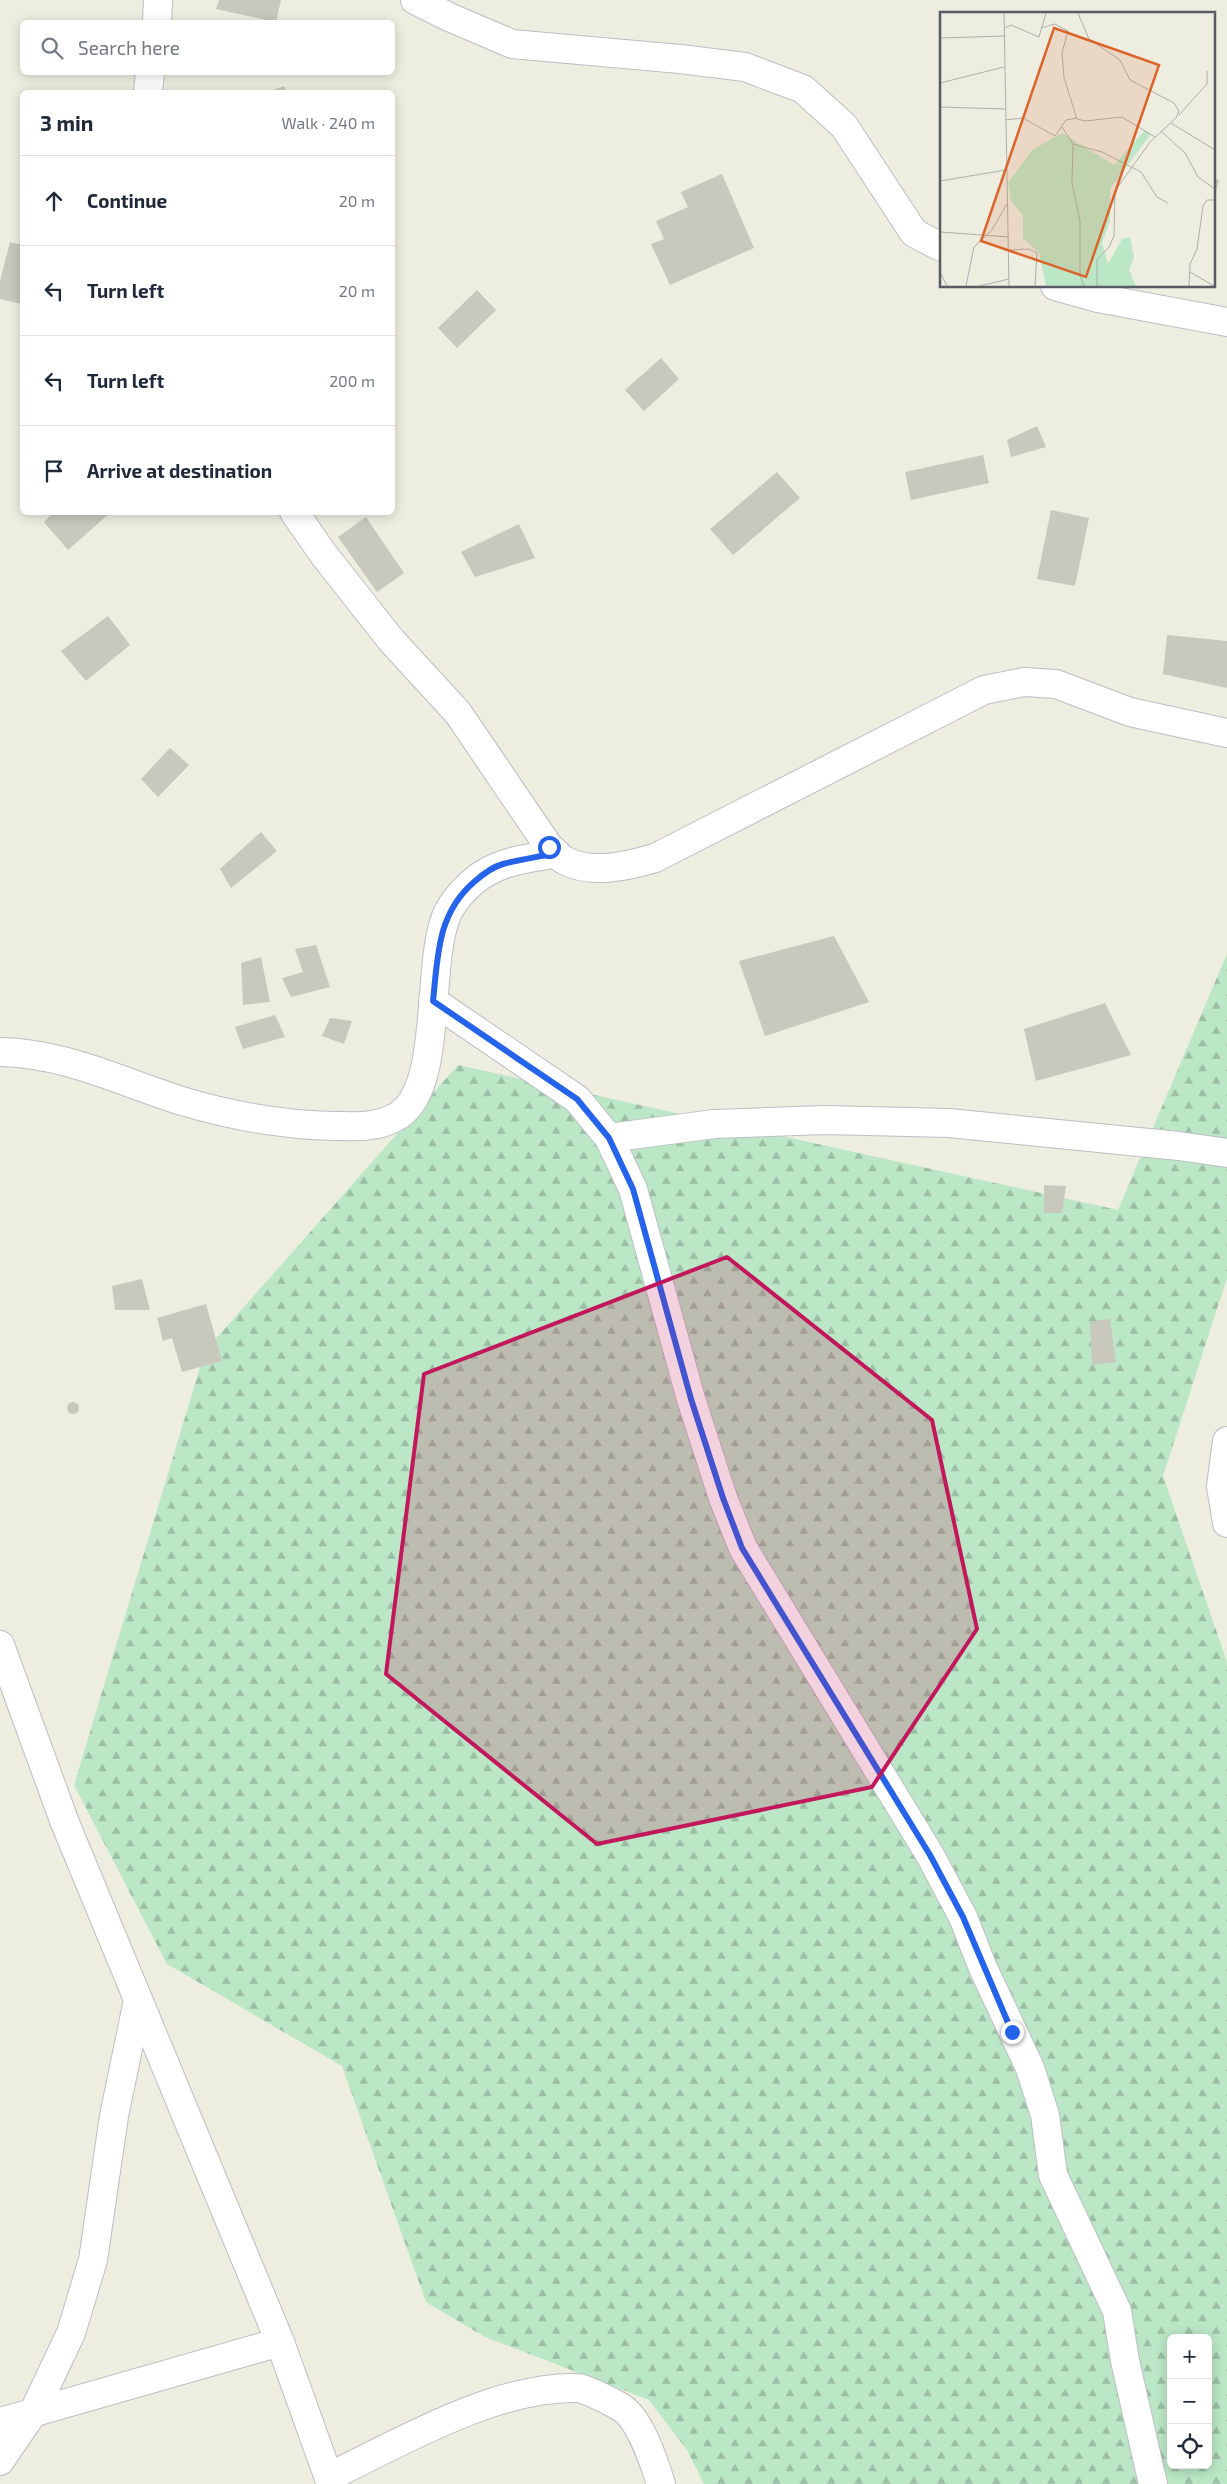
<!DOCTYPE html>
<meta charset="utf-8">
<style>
body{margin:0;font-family:"Exo 2",sans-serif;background:#f6f6f7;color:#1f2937}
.controls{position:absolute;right:15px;bottom:15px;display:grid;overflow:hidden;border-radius:8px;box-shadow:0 2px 12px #0003}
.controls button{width:45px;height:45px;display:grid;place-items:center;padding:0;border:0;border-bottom:1px solid #e0e1e3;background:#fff;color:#1f2937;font:25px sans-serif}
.stop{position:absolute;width:15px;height:15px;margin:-11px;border:4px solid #2563eb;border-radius:50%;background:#fff}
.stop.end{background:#2563eb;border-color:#fff;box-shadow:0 1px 5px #0008}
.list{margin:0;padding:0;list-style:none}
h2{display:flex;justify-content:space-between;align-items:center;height:65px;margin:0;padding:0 20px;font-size:21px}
h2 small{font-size:16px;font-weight:400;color:#747a83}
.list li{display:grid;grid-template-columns:32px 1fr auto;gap:15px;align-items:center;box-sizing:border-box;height:90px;padding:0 20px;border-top:1px solid #e0e1e3}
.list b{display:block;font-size:19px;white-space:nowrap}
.list em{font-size:16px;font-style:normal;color:#747a83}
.icon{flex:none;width:28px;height:28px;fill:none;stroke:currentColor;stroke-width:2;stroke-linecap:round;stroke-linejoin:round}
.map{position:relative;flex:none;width:1227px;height:2484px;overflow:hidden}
.search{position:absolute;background:#fff;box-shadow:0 2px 12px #0003;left:20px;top:20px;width:375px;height:55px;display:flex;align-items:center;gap:12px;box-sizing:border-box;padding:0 18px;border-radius:8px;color:#747a83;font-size:19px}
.panel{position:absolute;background:#fff;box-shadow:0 2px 12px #0003;left:20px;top:90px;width:375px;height:425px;border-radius:8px}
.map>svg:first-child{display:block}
.forest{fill:url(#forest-firs);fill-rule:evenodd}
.building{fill:#c8c8bd}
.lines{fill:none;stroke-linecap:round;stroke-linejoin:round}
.minor-casing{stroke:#bdbec5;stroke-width:30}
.minor{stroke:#fff;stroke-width:28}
.route{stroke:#2563eb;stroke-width:6}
.marked{fill:#c2185b;fill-opacity:0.2;stroke:#c2185b;stroke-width:4;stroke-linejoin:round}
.inset-road{fill:none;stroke:#aeafaa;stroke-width:1}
.view{fill:#db642b;fill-opacity:0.15;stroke:#db642b;stroke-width:2.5}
.inset-edge{fill:none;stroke:#595b62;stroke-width:2.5}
</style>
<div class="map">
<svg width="1227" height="2484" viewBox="0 0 1227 2484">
<defs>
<pattern id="forest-firs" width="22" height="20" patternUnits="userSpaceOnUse" patternTransform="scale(1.25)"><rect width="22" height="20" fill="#bbe7c6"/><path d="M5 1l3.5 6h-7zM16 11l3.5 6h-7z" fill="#9bbea4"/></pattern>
</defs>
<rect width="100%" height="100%" fill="#edede0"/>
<path class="forest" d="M1227 954V1278L1163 1476 1227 1662V2484H704L687 2450 649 2400 485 2337 426 2302 342 2066 167 1964 74 1785 205 1351 458 1065 1118 1210ZM1171 2338H1208V2465H1171Z"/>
<g class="building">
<path d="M219 0H281L276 22 216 9Z"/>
<path d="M284 86 287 92H267Z"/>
<path d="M722 174 754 248 670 285 651 244 664 239 656 221 688 207 681 192Z"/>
<path d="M1213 178 1219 180 1214 199H1213Z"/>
<path d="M10 242 22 245V304L0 299V281Z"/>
<path d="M477 290 496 310 457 348 438 328Z"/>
<path d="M661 358 679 379 644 411 625 390Z"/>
<path d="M1037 426 1046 447 1011 457 1007 440Z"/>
<path d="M983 455 989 483 911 500 905 472Z"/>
<path d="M777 472 800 498 733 555 710 529Z"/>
<path d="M1051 510 1089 518 1075 586 1037 579Z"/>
<path d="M54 512H111L68 550 44 522Z"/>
<path d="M366 517 404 573 377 592 338 537Z"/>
<path d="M519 524 535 558 475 577 461 552Z"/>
<path d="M108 616 130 645 86 681 61 651Z"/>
<path d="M1167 635 1227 641V688L1163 674Z"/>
<path d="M170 748 189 765 158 797 141 779Z"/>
<path d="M261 832 277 851 231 888 220 869Z"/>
<path d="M834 936 869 1002 765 1036 739 961Z"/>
<path d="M316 945 330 987 291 997 282 978 303 972 295 949Z"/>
<path d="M261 957 270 1002 243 1005 241 963Z"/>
<path d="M1105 1003 1131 1055 1036 1081 1024 1029Z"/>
<path d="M275 1015 285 1037 243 1049 235 1027Z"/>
<path d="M330 1018 352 1021 344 1044 322 1036Z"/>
<path d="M1044 1185 1066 1186 1062 1213H1044Z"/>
<path d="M142 1279 150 1310H115L112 1286Z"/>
<path d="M206 1304 222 1361 182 1372 172 1338 163 1341 157 1318Z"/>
<path d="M1110 1319 1116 1362 1092 1365 1090 1322Z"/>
<circle cx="73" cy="1408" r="6"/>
</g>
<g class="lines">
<defs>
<g id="minor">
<path d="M415 0 449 17 512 44 680 59 745 67 803 89 844 126 914 233 941 247"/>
<path d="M157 22 158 0"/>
<path d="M148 92 150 72"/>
<path d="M1055 286 1098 298 1227 322"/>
<path d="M294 512 324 555 391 640 458 713 549 847C554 851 558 857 564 860 591 875 628 866 655 858L984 690 1024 682 1056 684 1130 712 1227 733"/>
<path d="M433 1001 577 1099 609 1138 633 1189 691 1399 723 1498 743 1548 930 1855 963 1917 983 1968 1030 2068 1045 2115 1053 2175 1117 2311 1125 2361 1153 2484"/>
<path d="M0 1052C65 1053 121 1082 182 1101 232 1116 282 1125 335 1126 355 1126 375 1128 394 1118 446 1093 424 963 448 912 456 897 472 880 487 872 507 860 533 858 556 853"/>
<path d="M609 1138 714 1124 824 1120 949 1123 1179 1146 1227 1153"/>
<path d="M1227 1441 1221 1486 1227 1523"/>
<path d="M0 1645 65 1823 280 2342 331 2484"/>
<path d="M0 2422 280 2342"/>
<path d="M0 2461 34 2411 71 2333 93 2260 114 2116 138 2000"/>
<path d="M329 2477C401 2442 496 2386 577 2388 585 2388 614 2403 622 2408 641 2421 654 2462 661 2484"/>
</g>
</defs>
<use href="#minor" class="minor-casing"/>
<use href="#minor" class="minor"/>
</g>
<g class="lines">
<path class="route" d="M549 847 556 853C539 857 521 859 503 864 492 867 483 874 474 882 437 914 438 956 433 1001L577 1099 609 1138 633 1189 691 1399 723 1498 742 1548 930 1855 963 1917 1012 2032"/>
</g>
<path class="marked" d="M727 1257 932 1420 977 1629 872 1787 597 1844 386 1674 424 1374Z"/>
<g transform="translate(940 12)">
<rect width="275" height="275" fill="#edede0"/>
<path d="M205 118 211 122 170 177V209L162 231 168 252 182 227 190 225 194 245 189 258 196 274H106L99 241 83 226V203L71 189 68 171 92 138 122 121 174 153Z" fill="#bbe7c6"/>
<path class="inset-road" d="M64 1 69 274M138 1 149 27 180 48 190 68 234 91 239 99 236 106 210 130 175 179 174 224 169 235 157 248V274M65 16 71 13 99 25 106 1M101 16 115 12 128 19 122 41 124 66 137 107 145 109 182 105 215 125M0 26 65 24M0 71 64 55M0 95 65 97M239 103 267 72V59M65 108 83 106 115 124 126 108 137 106M231 111 275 138M122 115 133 132 132 171 140 209V264L144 274M222 120 245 141 258 165 275 177M133 132 162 140 201 160 217 185 228 191M0 169 66 158M0 220 69 225M69 238 89 237 97 241 95 274M0 260 7 274M250 260 274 274M26 274 34 235 52 218 67 192M39 274 69 267M249 274 250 252 257 237 263 194 267 188H275"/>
<path class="view" d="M114 16 219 53 146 265 41 229Z"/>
<rect width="275" height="275" class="inset-edge"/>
</g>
</svg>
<div class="controls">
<button>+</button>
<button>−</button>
<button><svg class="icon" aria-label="locate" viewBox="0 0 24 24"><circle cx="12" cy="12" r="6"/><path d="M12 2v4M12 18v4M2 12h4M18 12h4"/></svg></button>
</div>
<div class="stop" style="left:549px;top:847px"></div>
<div class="stop end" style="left:1012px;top:2032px"></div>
<div class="search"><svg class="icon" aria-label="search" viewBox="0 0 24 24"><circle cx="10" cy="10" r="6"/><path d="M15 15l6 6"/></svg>Search here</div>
<section class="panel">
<h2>3 min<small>Walk · 240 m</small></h2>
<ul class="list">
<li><svg class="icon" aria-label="ahead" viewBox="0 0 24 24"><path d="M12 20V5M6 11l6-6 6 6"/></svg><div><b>Continue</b></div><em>20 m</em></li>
<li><svg class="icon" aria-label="left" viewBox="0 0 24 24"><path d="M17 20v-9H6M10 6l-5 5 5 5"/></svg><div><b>Turn left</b></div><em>20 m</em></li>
<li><svg class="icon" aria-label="left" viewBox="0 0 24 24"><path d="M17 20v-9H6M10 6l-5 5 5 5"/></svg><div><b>Turn left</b></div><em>200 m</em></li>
<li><svg class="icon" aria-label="arrive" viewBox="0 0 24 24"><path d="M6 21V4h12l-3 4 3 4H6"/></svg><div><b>Arrive at destination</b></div></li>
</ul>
</section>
</div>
